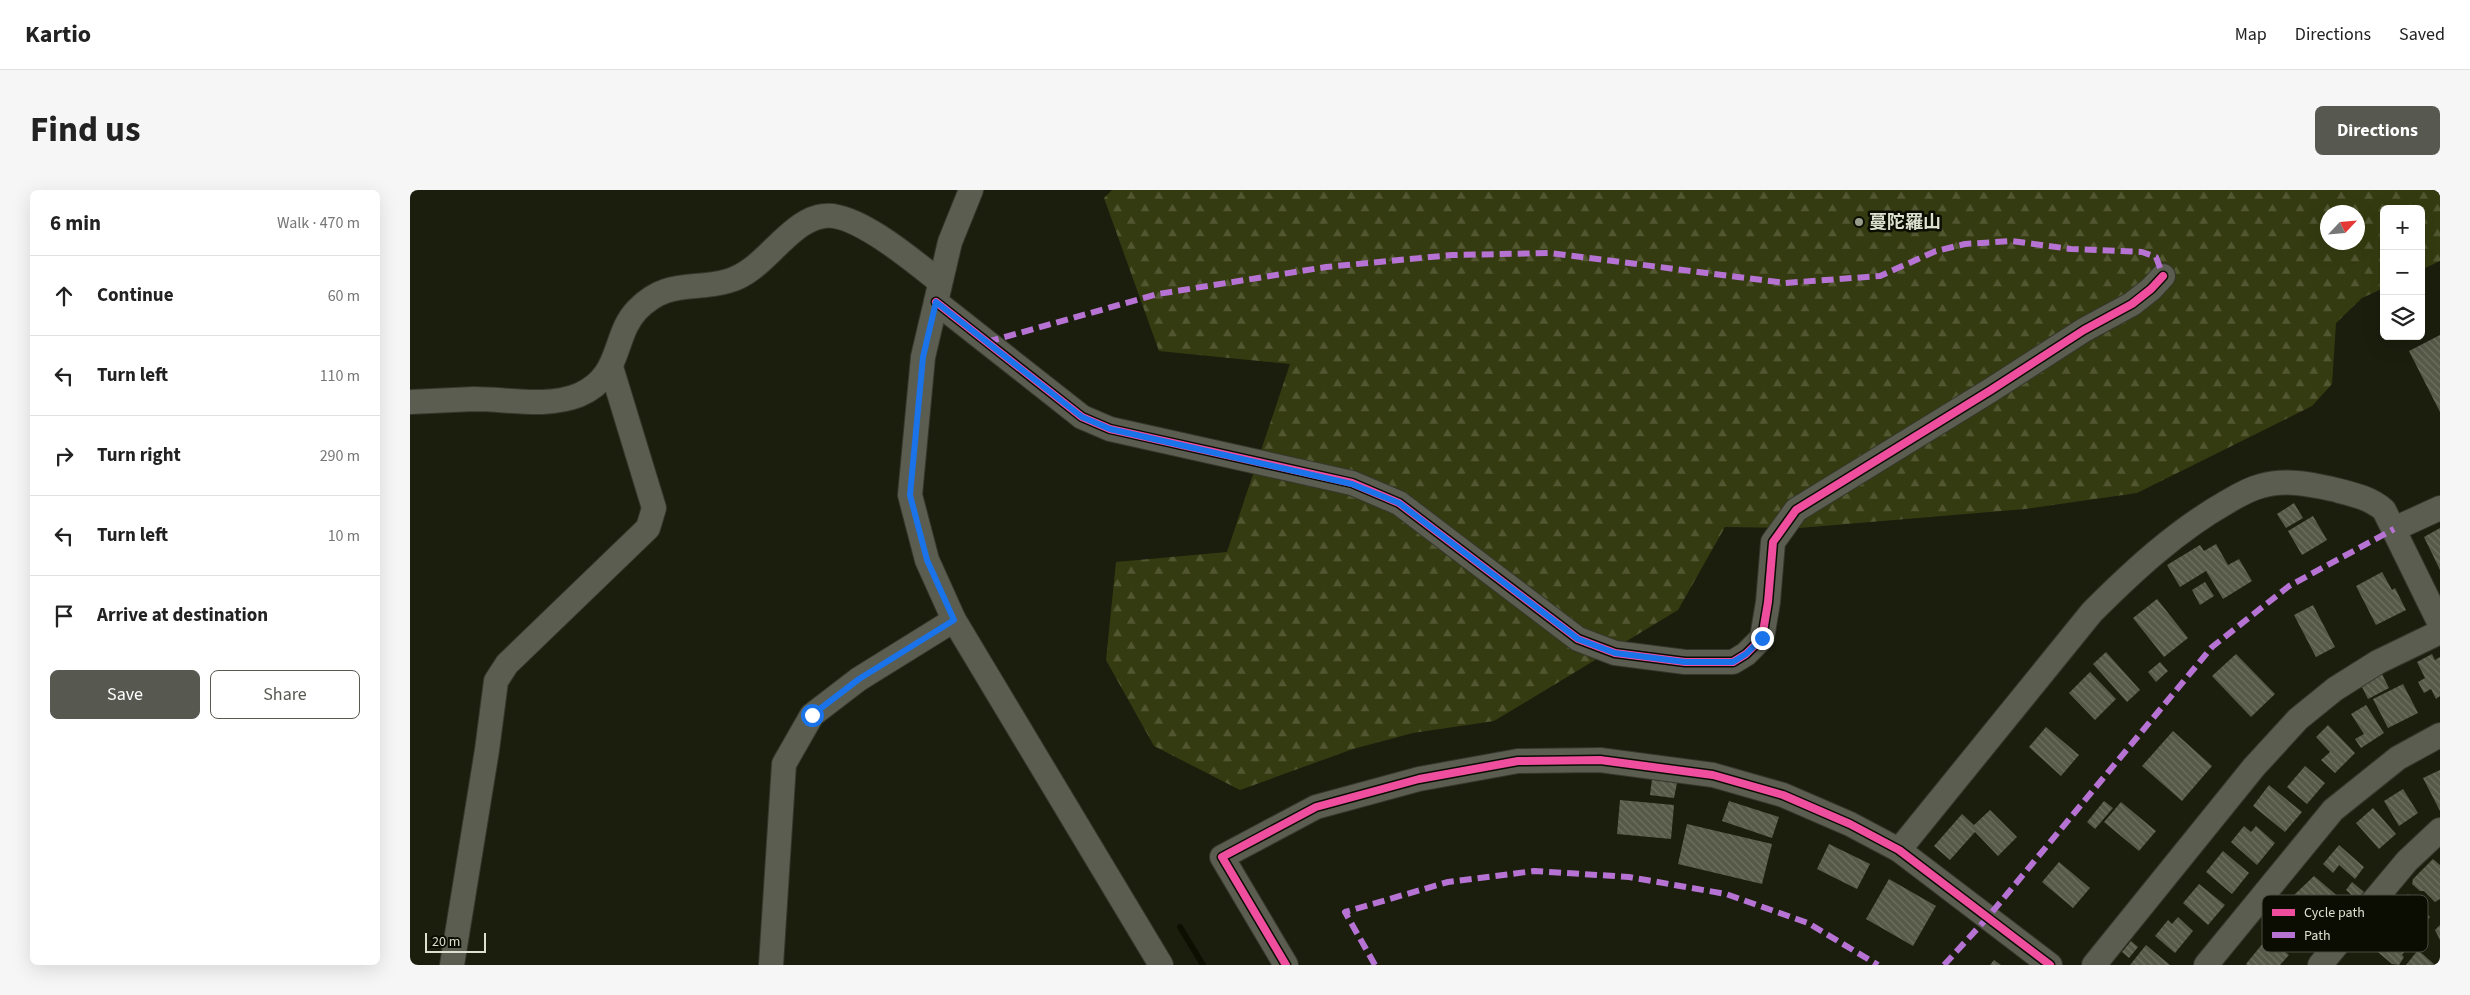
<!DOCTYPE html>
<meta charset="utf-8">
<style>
body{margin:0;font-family:"Source Sans 3","Noto Sans JP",sans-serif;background:#f6f6f6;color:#222}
.controls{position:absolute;right:15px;top:15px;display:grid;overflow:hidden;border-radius:8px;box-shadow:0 5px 20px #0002}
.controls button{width:45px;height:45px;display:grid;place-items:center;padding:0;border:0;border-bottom:1px solid #e0e0e0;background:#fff;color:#222;font:25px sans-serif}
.compass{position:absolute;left:1910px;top:15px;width:45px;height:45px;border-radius:50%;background:#fff;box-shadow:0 5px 20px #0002;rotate:64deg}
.scale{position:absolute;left:15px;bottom:12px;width:61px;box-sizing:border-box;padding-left:5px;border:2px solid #dce0ce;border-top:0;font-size:14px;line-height:18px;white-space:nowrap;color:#dce0ce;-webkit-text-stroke:4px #0b0d03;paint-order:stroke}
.stop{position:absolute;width:15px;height:15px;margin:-11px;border:4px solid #1a73e8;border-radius:50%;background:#fff}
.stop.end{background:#1a73e8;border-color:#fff;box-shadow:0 1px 5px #0008}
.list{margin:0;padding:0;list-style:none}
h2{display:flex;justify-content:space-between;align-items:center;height:65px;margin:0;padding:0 20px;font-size:21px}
h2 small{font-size:16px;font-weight:400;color:#767676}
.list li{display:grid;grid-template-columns:32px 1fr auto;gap:15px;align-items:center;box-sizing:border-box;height:80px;padding:0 20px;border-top:1px solid #e0e0e0}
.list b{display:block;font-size:19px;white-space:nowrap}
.list em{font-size:16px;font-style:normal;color:#767676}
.actions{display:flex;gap:10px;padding:15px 20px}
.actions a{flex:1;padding:11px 0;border:1px solid #575951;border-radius:8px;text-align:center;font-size:18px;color:#575951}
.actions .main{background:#575951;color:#fff}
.icon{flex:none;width:28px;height:28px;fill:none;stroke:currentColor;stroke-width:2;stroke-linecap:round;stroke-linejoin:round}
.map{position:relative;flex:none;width:2030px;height:775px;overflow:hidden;border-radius:8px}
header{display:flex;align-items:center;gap:30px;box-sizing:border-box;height:70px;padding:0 25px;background:#fff;border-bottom:1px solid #e0e0e0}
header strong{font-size:24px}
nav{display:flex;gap:28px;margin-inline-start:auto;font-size:18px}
.intro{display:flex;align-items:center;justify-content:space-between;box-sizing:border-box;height:120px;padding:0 30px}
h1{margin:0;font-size:35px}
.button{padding:12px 22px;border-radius:8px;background:#575951;color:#fff;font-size:18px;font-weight:700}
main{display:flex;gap:30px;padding:0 30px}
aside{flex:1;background:#fff;border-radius:8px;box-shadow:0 5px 20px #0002}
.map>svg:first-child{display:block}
.forest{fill:url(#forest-firs);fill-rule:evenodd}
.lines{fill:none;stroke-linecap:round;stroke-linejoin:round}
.stream{stroke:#0d1001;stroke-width:6}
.building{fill:url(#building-back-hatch)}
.minor-casing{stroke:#36372c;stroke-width:26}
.minor{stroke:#5b5d50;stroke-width:24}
.quiet{stroke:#b673d3;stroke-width:6;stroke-dasharray:12 6;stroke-linecap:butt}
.cycleway-casing{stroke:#0b0d03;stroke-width:11}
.cycleway{stroke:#ef4d9e;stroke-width:8}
.route{stroke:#1a73e8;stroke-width:6}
.poi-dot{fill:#989c8a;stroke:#0b0d03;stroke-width:2}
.labels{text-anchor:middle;stroke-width:5;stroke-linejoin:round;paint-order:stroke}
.poi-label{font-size:18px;font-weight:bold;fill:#dce0ce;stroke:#0b0d03;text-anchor:start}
.key{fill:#0b0d03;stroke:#4a4c40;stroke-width:1}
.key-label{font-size:14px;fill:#dce0ce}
</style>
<header>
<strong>Kartio</strong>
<nav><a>Map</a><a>Directions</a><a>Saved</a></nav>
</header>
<div class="intro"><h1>Find us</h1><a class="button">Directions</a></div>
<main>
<aside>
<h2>6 min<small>Walk · 470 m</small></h2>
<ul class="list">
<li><svg class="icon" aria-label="ahead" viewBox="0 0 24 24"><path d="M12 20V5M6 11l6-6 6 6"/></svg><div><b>Continue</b></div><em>60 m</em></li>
<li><svg class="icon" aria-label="left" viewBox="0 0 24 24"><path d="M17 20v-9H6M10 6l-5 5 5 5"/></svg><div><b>Turn left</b></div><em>110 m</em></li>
<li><svg class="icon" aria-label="right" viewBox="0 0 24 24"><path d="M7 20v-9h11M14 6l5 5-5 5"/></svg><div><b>Turn right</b></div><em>290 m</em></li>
<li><svg class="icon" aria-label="left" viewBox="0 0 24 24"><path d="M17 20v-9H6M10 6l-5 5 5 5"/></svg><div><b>Turn left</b></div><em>10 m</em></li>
<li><svg class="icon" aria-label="arrive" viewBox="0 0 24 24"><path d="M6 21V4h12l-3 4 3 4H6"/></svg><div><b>Arrive at destination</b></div></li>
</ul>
<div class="actions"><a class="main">Save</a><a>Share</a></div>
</aside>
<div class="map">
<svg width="2030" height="775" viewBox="0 0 2030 775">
<defs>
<pattern id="forest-firs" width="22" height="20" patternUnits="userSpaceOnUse" patternTransform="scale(1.25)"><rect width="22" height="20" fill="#353b10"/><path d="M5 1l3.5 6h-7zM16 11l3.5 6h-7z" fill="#525732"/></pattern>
<pattern id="building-back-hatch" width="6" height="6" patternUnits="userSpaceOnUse" patternTransform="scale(1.25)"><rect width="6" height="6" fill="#565947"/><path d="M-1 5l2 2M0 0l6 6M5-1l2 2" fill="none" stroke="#6e7160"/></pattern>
</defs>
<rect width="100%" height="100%" fill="#1b1e0d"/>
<path class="forest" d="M702 0H2030V71L2011 80V19H1974V98L1952 108 1926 133 1922 194 1902 216 1727 303 1615 319 1389 338 1315 337 1268 420 1084 531 1003 543 943 559 830 600 744 556 696 470 706 372 817 362 880 174 749 161 694 8ZM1918 22H1948V52H1918Z"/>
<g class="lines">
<path class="stream" d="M770 737 793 775"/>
</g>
<g class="building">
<path d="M2030 145V222L1999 161Z"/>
<path d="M1884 313 1893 328 1876 338 1867 324Z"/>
<path d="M1903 326 1917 350 1892 365 1878 341Z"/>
<path d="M2030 338V380L2014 347Z"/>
<path d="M1806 354 1818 375 1829 369 1842 391 1813 409 1796 381 1770 397 1757 375 1790 355 1794 361Z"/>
<path d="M1972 382 1982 400 1985 398 1996 420 1966 435 1946 396Z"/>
<path d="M1795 392 1804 406 1790 415 1782 400Z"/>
<path d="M1747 409 1778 448 1754 467 1723 428Z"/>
<path d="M1903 415 1925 457 1906 467 1884 425Z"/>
<path d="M1696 462 1730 500 1717 512 1683 474Z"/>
<path d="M1826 464 1865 504 1841 527 1802 486Z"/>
<path d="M2022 464 2025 470 2030 467V506L2026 509 2021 499 2014 503 2008 492 2015 488 2007 472Z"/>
<path d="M1750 472 1758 481 1746 492 1738 482Z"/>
<path d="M1680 482 1706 509 1685 530 1659 503Z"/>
<path d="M1972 484 1979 498 1958 509 1951 495Z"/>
<path d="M1993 494 2008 523 1978 538 1963 509Z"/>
<path d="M1956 515 1974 543 1951 558 1945 549 1954 544 1941 524Z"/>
<path d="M1918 535 1945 563 1925 583 1911 570 1920 562 1906 547Z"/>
<path d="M1636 537 1669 565 1651 586 1619 557Z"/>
<path d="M1763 541 1802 576 1772 611 1732 576Z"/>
<path d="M1895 576 1915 593 1897 614 1877 597Z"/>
<path d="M2030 580V621L2013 588Z"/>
<path d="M1242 589 1267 593 1264 608 1240 605Z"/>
<path d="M1859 595 1892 622 1875 642 1843 616Z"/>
<path d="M1993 599 2008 623 1989 636 1974 611Z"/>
<path d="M1210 610 1264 615 1261 649 1207 644Z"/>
<path d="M1319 611 1369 627 1362 648 1312 631Z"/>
<path d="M1694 611 1703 618 1685 639 1677 632Z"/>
<path d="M1711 612 1746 641 1729 661 1694 632Z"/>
<path d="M1963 618 1986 644 1969 659 1946 633Z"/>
<path d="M1580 620 1607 647 1588 666 1565 642 1540 670 1524 656 1552 624 1564 635Z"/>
<path d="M1277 634 1362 654 1352 694 1268 674Z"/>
<path d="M1834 636 1841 642 1846 636 1865 653 1847 675 1821 652Z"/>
<path d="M1419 654 1460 674 1447 699 1407 679Z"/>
<path d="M1929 655 1954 677 1945 689 1929 675 1923 683 1913 674Z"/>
<path d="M1813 661 1839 683 1822 704 1796 682Z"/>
<path d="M2023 669 2030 675V709L2025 712 2014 701H2010L2002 694 2003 689Z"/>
<path d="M1649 672 1680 698 1663 718 1632 692Z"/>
<path d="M1904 686 1930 708 1915 726 1898 712 1894 717 1882 707Z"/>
<path d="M1479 689 1526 716 1503 756 1456 729Z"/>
<path d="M1942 692 1954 702 1947 710 1936 700Z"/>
<path d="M1789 694 1815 715 1798 735 1773 713Z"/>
<path d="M1998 704 2020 727 2004 745 1980 722Z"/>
<path d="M1768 727 1783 741 1765 763 1745 746 1758 730 1762 734Z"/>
<path d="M1971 735 1998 757 1992 765 1994 767 1989 775 1982 774 1957 753Z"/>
<path d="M2030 735V750L2025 740Z"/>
<path d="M1858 747 1879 765 1870 775H1837L1836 774Z"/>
<path d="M1721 751 1728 757 1719 768 1712 762Z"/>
<path d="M1736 755 1760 775H1720Z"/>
<path d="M2008 760 2025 775H1996Z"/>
<path d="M1584 770 1591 775H1580Z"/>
</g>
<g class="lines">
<defs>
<g id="minor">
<path d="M561 0 540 52 513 167 500 305 517 370 544 430 751 775"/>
<path d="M526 112 672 227 700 239 942 293 989 313 1168 449 1205 463 1275 472H1323L1336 464 1352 448 1358 412 1363 352 1386 320 1581 200 1674 140 1722 114 1741 99 1753 86"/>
<path d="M0 212C21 211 43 210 64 209 98 209 137 218 169 205 213 186 202 146 227 120 257 89 282 101 318 91 340 85 356 66 372 51 384 40 397 28 414 26 445 21 506 73 530 92"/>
<path d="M1984 339 2030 318"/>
<path d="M1489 660 1682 422C1723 381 1766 341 1817 312 1827 306 1839 299 1851 296 1875 289 1899 294 1922 299 1941 304 1959 307 1974 320L2030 434"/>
<path d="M42 775 77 560 86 491 97 474 238 338 244 318 201 177"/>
<path d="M361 775 374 574 402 525 449 489 544 430"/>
<path d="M876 775 812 667 906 617 1009 589 1108 571 1190 570 1303 585 1373 605 1440 634 1489 660 1640 775"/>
<path d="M1684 775 1844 577 1888 529 1925 499 1968 472 2030 442"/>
<path d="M1796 775 1923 620 1988 568 2030 545"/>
<path d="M1910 775 1997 671 2030 640"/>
</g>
</defs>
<use href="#minor" class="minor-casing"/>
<use href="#minor" class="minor"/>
<g class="quiet">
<path d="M577 152 748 104 916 77 1042 65 1140 63 1375 93 1470 86 1526 61 1555 54 1602 51 1661 59 1732 62 1746 67 1753 86"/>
<path d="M965 775 935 722 1038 692 1124 681 1219 687 1316 704 1398 733 1468 775"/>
<path d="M1534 775 1578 727 1802 457 1879 396 1984 339"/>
</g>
<defs>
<g id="cycleway">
<path d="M526 112 672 227 700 239 942 293 989 313 1168 449 1205 463 1275 472H1323L1336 464 1352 448 1358 412 1363 352 1386 320 1581 200 1674 140 1722 114 1741 99 1753 86"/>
<path d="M876 775 812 667 906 617 1009 589 1108 571 1190 570 1303 585 1373 605 1440 634 1489 660 1640 775"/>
</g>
</defs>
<use href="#cycleway" class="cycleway-casing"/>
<use href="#cycleway" class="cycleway"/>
</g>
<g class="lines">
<path class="route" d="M402 525 449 489 544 430 517 370 500 305 513 167 526 112 672 227 700 239 942 294 989 313 1168 449 1205 463 1275 472H1323L1336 464 1352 448"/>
</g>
<circle class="poi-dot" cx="1449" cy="32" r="5"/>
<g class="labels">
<g class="poi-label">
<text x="1459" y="38">蔓陀羅山</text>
</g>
</g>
<rect x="1852" y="705" width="166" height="57" rx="8" class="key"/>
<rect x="1862" y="719" width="23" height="7" fill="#ef4d9e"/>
<rect x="1862" y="742" width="23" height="6" fill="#b673d3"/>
<g class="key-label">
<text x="1894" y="727">Cycle path</text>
<text x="1894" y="750">Path</text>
</g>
</svg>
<div class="controls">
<button>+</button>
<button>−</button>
<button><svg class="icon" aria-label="layers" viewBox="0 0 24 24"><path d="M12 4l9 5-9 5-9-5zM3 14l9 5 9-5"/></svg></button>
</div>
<svg class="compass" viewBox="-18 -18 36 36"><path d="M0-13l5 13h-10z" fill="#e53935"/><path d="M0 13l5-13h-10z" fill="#767676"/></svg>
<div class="scale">20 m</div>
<div class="stop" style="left:402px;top:525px"></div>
<div class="stop end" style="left:1352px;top:448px"></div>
</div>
</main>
